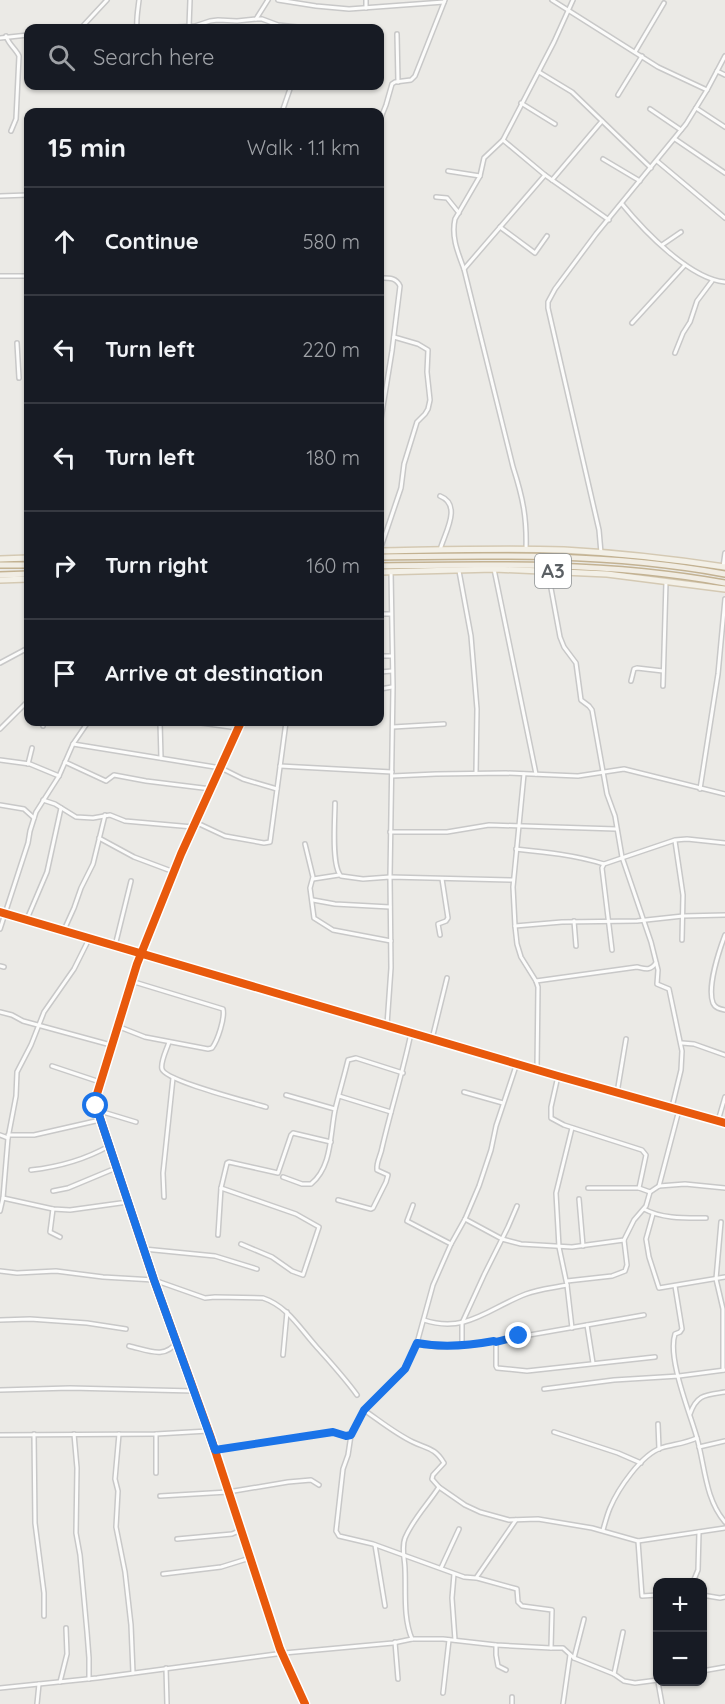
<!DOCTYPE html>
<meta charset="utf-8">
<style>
body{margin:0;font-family:Quicksand,sans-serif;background:#20242c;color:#f1f3f6}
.controls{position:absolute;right:18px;bottom:18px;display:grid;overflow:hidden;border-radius:12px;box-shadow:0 2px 4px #0004}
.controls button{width:54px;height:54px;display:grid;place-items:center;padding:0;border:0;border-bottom:2px solid #363941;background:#171b24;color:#f1f3f6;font:30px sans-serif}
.stop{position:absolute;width:18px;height:18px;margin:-14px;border:4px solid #1a73e8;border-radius:50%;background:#fff}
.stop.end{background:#1a73e8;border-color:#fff;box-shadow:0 2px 6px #0008}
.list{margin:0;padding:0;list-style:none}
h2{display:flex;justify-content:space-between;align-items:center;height:78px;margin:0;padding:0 24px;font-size:26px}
h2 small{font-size:20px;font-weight:400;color:#9ea1a6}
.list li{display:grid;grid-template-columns:39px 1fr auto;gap:18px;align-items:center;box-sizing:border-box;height:108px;padding:0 24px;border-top:2px solid #363941}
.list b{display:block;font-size:22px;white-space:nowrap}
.list em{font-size:20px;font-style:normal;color:#9ea1a6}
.icon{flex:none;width:33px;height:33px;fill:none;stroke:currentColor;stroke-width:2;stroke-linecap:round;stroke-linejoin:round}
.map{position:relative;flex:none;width:725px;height:1704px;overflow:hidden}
.search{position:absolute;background:#171b24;box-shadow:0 2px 4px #0004;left:24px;top:24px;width:360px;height:66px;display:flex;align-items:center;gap:15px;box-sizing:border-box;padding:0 21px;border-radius:12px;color:#9ea1a6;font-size:22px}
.panel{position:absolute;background:#171b24;box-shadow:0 2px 4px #0004;left:24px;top:108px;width:360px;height:618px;border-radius:12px}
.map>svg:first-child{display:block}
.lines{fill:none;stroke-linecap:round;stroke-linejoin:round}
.minor-casing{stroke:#c8c8c8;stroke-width:6}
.tertiary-casing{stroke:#c8c8c8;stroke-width:8}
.primary-casing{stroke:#d4c9b3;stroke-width:8}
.trunk-casing{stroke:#c3b292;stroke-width:8}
.minor{stroke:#fcfcfb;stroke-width:3}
.tertiary{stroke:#fcfcfb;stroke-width:4.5}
.primary{stroke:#f3f0e7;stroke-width:5}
.trunk{stroke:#f1ede4;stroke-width:5}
.cycleway-casing{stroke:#fff;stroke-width:11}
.cycleway{stroke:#e8590c;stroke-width:8}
.route{stroke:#1a73e8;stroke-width:8}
.labels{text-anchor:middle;stroke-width:4.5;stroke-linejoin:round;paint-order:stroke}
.shield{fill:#fff;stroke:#8c9092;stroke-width:1.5}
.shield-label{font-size:20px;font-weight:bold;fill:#5b6064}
</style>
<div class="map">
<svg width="725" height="1704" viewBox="0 0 725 1704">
<rect width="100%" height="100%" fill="#ebeae6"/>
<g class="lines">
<defs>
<g id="minor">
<path d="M278 0 316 6 349 9 444 2"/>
<path d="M366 0V8"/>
<path d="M552 0 658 67 707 90"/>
<path d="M256 19H262L278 25 307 28"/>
<path d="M189 27 190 0"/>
<path d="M81 28 107 0"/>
<path d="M100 28 115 27 126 28"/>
<path d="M137 28C136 20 138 9 139 0"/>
<path d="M160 28 195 26 210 21 218 20 237 21 256 19 268 0"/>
<path d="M397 34 398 82"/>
<path d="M6 36C9 45 16 49 19 56L16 119 11 131"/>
<path d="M0 38 28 35"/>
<path d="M635 52 664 3"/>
<path d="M717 71 725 75"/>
<path d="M539 72 572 92 651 168"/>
<path d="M618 95 642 56"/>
<path d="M521 103 555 124"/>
<path d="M696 108 725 127"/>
<path d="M650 109 681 130"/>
<path d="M282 112 291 86"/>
<path d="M380 120 386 105 392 84 395 82 411 80 415 76 445 0"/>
<path d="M675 139 725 173"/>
<path d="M503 140 545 175 609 220"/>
<path d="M603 159 640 181"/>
<path d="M657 161 725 218"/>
<path d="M448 171 480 176"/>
<path d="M552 180 602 121"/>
<path d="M0 196 28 195"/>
<path d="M436 197 447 198 459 213"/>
<path d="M622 204C644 231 690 279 725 282"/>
<path d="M500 227 535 253 547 236"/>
<path d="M662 245 681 232"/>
<path d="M464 269 545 175"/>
<path d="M0 276H28"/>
<path d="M380 278C388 278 396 277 400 286L392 351 380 425"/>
<path d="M632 323 685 265"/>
<path d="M17 343 19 378"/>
<path d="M675 353 683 333 690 322 697 301 712 281"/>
<path d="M440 496C463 505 444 534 440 550"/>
<path d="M380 550 401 488 404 464 417 422 425 414 428 409 430 400 427 372 428 350 418 344 394 337"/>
<path d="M526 550C527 518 523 498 513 467L464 269C458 253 451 237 455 219L480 176 484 158 503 140 554 42 573 0"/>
<path d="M601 553 599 530 548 308V302L555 289 596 234 686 124 707 90 725 56"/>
<path d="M723 567 725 553"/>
<path d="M494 569 536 774"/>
<path d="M459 571 471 636 477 709 476 773"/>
<path d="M548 572 560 637 564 647 576 663 581 700 589 706 592 710 607 794 615 816 622 857 651 942 658 970 657 984 669 989 682 1051 681 1070 672 1107"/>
<path d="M380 614H391"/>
<path d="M380 656H392"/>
<path d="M0 663 28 648"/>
<path d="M380 672 392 671"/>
<path d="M631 681 634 669 637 668 663 671"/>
<path d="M663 686 666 582"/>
<path d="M380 689 392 687"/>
<path d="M42 722 43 726"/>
<path d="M160 722 161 758"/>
<path d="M194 722 238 728"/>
<path d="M241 722 181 854 137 964 97 1094 96 1106 154 1280 210 1435 280 1649 305 1704"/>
<path d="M393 727 444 724"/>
<path d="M0 729 28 701"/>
<path d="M73 744 221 768 243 779 277 789"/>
<path d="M0 760 30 764 59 776"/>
<path d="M65 762 106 781 114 775 146 781 211 789"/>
<path d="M28 764 32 748"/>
<path d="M280 766 392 772"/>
<path d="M524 774 513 887 515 926 517 944 521 957 536 981 538 987 537 1069"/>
<path d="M392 776 436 774 506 773 578 776 624 769 725 794"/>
<path d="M700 789 718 674 725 599"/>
<path d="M43 800 55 804 76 817 93 818 110 815 125 821 193 827"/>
<path d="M335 803C335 818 331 866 341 876L363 879 390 877 513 880"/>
<path d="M0 805 24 809 34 818"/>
<path d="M195 822 225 836 264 843 270 842 286 722"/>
<path d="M390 832H447L489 825 616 829"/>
<path d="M99 838 134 857 174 872"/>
<path d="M675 841 683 895 682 940"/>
<path d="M305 844 313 877 310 888 314 918 333 930 391 941"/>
<path d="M516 849C545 852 575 855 604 864"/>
<path d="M313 879 339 875"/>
<path d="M313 900 335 904 390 907"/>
<path d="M27 919 47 872 61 808"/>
<path d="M574 921 576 946"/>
<path d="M515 926 562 922 637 921 683 916 725 915"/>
<path d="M0 929 28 843 30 831 36 812 59 776 73 744 88 722"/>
<path d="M64 930 74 908 81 888 93 864 105 815"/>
<path d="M440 935 438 924 446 921 448 918 442 879"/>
<path d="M725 935C719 951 707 987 713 1003 715 1008 720 1009 725 1010"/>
<path d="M115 946 131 881"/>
<path d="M612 950 602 868 604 864 675 840 687 839 725 843"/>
<path d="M0 966 4 967"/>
<path d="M536 981 637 967C646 969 650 971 656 963"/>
<path d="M0 1012 12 1015 23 1021 111 1045"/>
<path d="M387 1025 391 968 390 877 393 687 391 572"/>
<path d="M117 1026 145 1037 208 1049 212 1048C218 1040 225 1018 223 1009L131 981"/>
<path d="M432 1039 447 978"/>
<path d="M169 1042C167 1049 160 1062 162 1069 165 1081 250 1102 266 1107"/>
<path d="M682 1043 694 1044 725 1055"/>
<path d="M52 1066 100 1082"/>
<path d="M558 1076 551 1107V1118L564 1125 642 1150 646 1155 639 1188 650 1192"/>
<path d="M464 1092 503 1103"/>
<path d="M617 1093 626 1039"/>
<path d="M286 1095 335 1109"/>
<path d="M339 1096 391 1112"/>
<path d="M98 1113 103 1112 136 1122"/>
<path d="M718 1121 725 1097"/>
<path d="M0 1135 8 1138"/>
<path d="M8 1135H34L100 1120"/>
<path d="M31 1170C58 1167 86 1159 109 1146"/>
<path d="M283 1177 302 1184H311C332 1167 330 1135 335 1110 339 1093 344 1077 348 1060L356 1058 403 1073"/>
<path d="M659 1186 685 1184 725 1188"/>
<path d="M221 1188 296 1214 319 1227 303 1275 292 1271 272 1257 241 1244"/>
<path d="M588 1188H639"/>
<path d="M53 1191 68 1188 116 1168"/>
<path d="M164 1197 163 1173 173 1078"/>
<path d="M3 1198 53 1209 70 1210 128 1202"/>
<path d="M579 1199 583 1246"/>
<path d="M338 1200 371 1209 373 1208 386 1182 388 1175 377 1170C376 1162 381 1155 382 1148 391 1109 403 1072 411 1033"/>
<path d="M413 1205 407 1221 451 1244"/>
<path d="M53 1209 50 1232 60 1237"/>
<path d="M644 1209C662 1219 686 1218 706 1218"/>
<path d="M0 1211 3 1198 8 1138 16 1096 17 1072 31 1045 44 1012 74 969 89 939"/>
<path d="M653 1214 646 1239 649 1257 659 1288 725 1277"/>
<path d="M465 1219 502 1239 521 1244 572 1247 624 1240 634 1220 646 1206 650 1192 659 1186 679 1110"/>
<path d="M721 1222 716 1279 723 1309V1370"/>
<path d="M218 1235 221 1188 227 1163 229 1162 278 1173 291 1135 293 1133 331 1142"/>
<path d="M144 1249 215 1256 257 1269"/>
<path d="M0 1271 17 1273 56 1271 103 1277 154 1280 205 1298 215 1297 263 1298C287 1306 299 1327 315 1345 329 1361 344 1377 357 1395"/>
<path d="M567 1281 612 1276 625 1271 627 1265 624 1240"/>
<path d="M567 1285 572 1328"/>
<path d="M675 1286 682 1329 680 1332 675 1334C667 1358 690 1413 697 1438 705 1466 705 1499 725 1522"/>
<path d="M0 1320 30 1319 87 1323 126 1329"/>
<path d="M424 1320C466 1334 489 1308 526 1294 539 1289 553 1288 567 1285L559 1247 556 1193 572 1128"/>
<path d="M587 1325 593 1363"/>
<path d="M496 1342V1366L497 1368 527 1371 655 1357"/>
<path d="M417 1343 438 1347 472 1345 644 1315"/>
<path d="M129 1346C147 1350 166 1360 177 1341"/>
<path d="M462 1346V1323L484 1275 508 1227 517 1206"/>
<path d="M283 1355 287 1312"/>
<path d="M544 1389 614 1380 679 1376 725 1370"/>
<path d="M0 1390 70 1388 194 1391"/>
<path d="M364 1410C380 1421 396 1434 413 1442 428 1449 435 1448 444 1463L433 1475 432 1479 439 1487 465 1505 480 1512 509 1520 538 1519 592 1528 638 1541 725 1528"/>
<path d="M690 1414C697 1394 706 1395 725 1392"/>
<path d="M658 1424 659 1449"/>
<path d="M554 1432 618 1453 641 1463"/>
<path d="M34 1434 35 1523 44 1593V1616"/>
<path d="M74 1434 77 1468 76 1533 80 1555 87 1632 89 1658V1679"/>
<path d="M119 1434 115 1479 118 1491 116 1527 125 1572 131 1625 133 1673"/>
<path d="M156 1434V1473"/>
<path d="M0 1435 156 1434 208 1431"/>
<path d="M699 1447 725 1441"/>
<path d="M215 1450 333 1432 346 1436 351 1435"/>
<path d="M439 1487C428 1504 413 1519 405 1538 401 1548 405 1559 405 1570 406 1592 403 1618 412 1639H443L496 1645 551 1648"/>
<path d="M160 1496 228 1492 288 1482 311 1480 319 1485"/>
<path d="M516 1520 476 1578 464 1577 373 1544 339 1536 336 1531 343 1469 348 1455 351 1435 364 1410 405 1369 417 1343 433 1285 451 1244 465 1219 479 1186 491 1150 496 1126 517 1063"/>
<path d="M603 1530C605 1523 607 1515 610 1508 618 1489 641 1455 661 1448 674 1444 683 1444 697 1438"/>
<path d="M177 1539 232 1534 241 1530"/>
<path d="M638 1541 642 1596 658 1595"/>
<path d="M375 1545 385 1606"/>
<path d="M441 1568 459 1529"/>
<path d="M163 1574 221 1567 250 1558"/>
<path d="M454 1574 452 1598 455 1640"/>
<path d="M477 1578 517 1589 518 1602 522 1606 552 1610 551 1648H563L574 1658 614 1674 624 1681 635 1683 658 1680"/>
<path d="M693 1582 698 1570 699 1532"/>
<path d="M702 1595 720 1598 725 1597"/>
<path d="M395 1642 398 1679"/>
<path d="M496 1645V1655L498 1666 506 1670"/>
<path d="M574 1658 584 1619"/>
<path d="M166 1668 167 1704"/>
<path d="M702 1671 725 1667"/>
<path d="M614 1674 623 1632"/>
<path d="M60 1682 67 1654 66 1628"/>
<path d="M658 1682 662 1704"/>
<path d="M0 1688 97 1678 284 1653 393 1643 412 1639"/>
<path d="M443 1693 449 1640"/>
<path d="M512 1697V1704"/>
<path d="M37 1704 39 1684"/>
<path d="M563 1704 570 1655"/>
</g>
<path id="tertiary" d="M0 912 558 1076 725 1123"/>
<g id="primary">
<path d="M380 551C441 550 503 548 564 550 618 553 672 559 725 567"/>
<path d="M0 559 28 558"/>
<path d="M380 572 494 569 607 574 725 589"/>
<path d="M0 580 28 579"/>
</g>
<g id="trunk">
<path d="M380 557C495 555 611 553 725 574"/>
<path d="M0 565H28"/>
<path d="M380 566C495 564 611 562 725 583"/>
<path d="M0 575 28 574"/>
</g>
</defs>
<use href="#minor" class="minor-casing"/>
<use href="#tertiary" class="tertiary-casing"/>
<use href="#primary" class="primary-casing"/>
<use href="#trunk" class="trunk-casing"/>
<use href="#minor" class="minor"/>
<use href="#tertiary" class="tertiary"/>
<use href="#primary" class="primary"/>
<use href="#trunk" class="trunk"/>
<defs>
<g id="cycleway">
<path d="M241 722 181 854 137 964 97 1094 96 1106 154 1280 210 1435 280 1649 305 1704"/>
<path d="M0 912 558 1076 725 1123"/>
</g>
</defs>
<use href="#cycleway" class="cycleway-casing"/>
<use href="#cycleway" class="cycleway"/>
</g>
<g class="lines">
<path class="route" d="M96 1106 154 1280 215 1450 333 1432 346 1436 351 1435 364 1410 405 1369 417 1343C443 1348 467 1346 494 1341L496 1342 519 1336"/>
</g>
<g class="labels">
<rect class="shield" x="535" y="554" width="36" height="34" rx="4.5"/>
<g class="shield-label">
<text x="553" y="578">A3</text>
</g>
</g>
</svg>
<div class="controls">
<button>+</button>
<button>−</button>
</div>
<div class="stop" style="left:96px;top:1106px"></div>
<div class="stop end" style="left:519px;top:1336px"></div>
<div class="search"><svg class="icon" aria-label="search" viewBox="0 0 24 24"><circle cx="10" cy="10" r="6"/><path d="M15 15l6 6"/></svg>Search here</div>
<section class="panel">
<h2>15 min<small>Walk · 1.1 km</small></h2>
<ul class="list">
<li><svg class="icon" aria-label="ahead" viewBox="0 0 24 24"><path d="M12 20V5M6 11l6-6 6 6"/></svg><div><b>Continue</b></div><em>580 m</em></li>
<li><svg class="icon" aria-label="left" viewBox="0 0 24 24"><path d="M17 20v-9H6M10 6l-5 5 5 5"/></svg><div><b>Turn left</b></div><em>220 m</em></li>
<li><svg class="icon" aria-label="left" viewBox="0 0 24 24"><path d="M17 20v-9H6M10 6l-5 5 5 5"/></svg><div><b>Turn left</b></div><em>180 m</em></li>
<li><svg class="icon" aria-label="right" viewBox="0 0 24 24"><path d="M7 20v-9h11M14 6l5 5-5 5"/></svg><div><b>Turn right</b></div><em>160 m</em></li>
<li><svg class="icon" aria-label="arrive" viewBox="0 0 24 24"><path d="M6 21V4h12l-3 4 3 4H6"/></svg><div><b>Arrive at destination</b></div></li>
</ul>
</section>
</div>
